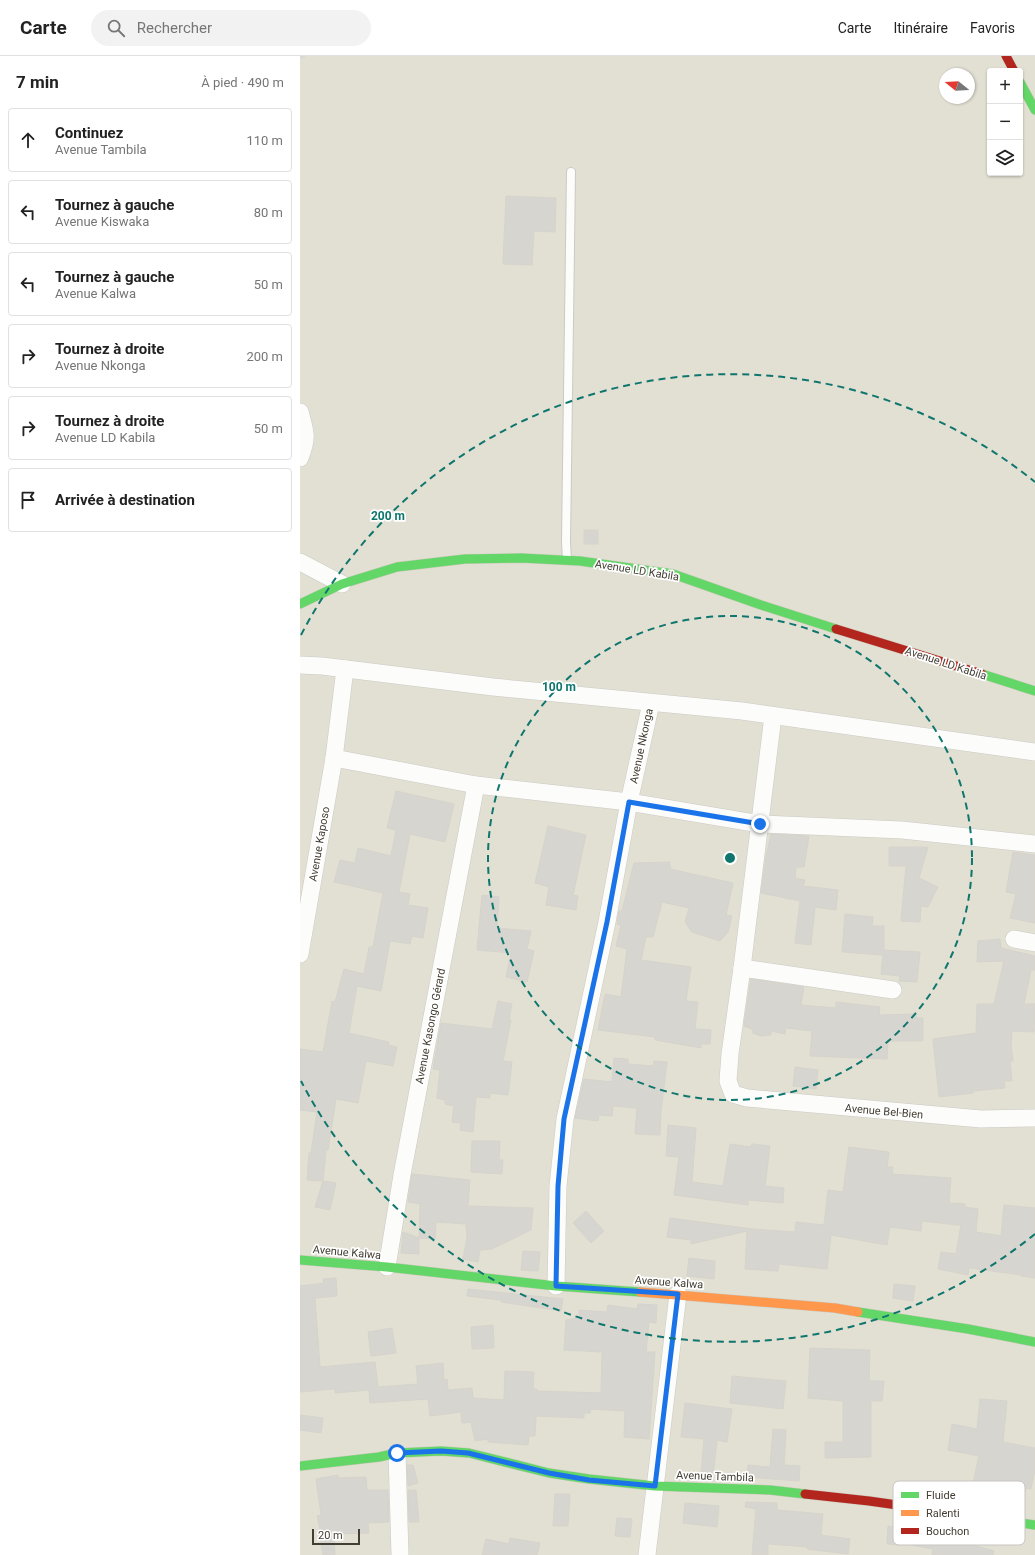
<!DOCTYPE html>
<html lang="fr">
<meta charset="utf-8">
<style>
body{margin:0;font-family:Roboto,sans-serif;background:#f2f2f2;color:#222}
.controls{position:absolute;right:12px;top:12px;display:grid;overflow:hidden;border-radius:4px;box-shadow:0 1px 3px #0004}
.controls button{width:36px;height:36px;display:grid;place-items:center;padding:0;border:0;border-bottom:1px solid #e0e0e0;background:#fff;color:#222;font:20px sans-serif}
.compass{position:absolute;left:639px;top:12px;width:36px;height:36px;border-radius:50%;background:#fff;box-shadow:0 1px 3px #0004;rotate:288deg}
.scale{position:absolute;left:12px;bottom:10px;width:48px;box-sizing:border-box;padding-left:4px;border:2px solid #433e33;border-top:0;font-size:11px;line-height:14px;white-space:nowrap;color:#433e33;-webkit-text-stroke:3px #fff;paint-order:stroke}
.stop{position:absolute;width:12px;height:12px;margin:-9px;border:3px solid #1a73e8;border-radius:50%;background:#fff}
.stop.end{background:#1a73e8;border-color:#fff;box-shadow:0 1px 4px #0008}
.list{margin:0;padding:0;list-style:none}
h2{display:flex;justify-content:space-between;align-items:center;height:52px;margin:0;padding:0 16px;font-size:17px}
h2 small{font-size:13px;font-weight:400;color:#767676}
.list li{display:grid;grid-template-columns:26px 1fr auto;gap:12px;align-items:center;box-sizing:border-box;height:64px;margin:0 8px 8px;padding:0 8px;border:1px solid #e0e0e0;border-radius:4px}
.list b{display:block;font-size:15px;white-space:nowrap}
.list p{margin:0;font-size:13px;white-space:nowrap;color:#767676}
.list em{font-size:13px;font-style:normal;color:#767676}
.icon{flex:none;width:22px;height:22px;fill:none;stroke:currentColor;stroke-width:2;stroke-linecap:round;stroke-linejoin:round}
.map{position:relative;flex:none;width:735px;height:1499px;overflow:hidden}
header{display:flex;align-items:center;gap:24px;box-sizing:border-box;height:56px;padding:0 20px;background:#fff;border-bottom:1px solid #e0e0e0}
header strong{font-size:19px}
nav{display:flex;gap:22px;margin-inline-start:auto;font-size:14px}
.search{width:280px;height:36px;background:#f2f2f2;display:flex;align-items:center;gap:10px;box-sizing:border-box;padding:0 14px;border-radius:22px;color:#767676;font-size:15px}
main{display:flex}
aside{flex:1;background:#fff}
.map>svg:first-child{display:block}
.residential{fill:#e2dfd3;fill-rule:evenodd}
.building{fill:#d7d5cf;stroke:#d6d3cc}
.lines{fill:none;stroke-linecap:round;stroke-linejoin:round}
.lane-casing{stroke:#cccac4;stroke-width:10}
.street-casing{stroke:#cccac4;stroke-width:18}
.fast-casing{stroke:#cccabd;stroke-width:10}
.slow-casing{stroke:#cccabd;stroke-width:10}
.jam-casing{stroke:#cccabd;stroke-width:10}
.lane{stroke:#fcfcfb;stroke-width:8}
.street{stroke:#fcfcfb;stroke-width:17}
.fast{stroke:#63d668;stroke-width:9}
.slow{stroke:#ff974d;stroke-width:9}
.jam{stroke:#b3261e;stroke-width:9}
.rail{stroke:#d8d8d7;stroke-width:3;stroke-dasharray:5 5;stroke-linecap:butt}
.route{stroke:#1a73e8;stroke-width:5}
.ring{fill:none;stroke:#0f766e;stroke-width:2;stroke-dasharray:7 5}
.labels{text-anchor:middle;stroke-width:3.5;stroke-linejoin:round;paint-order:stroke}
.street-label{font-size:11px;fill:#433e33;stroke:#fff}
.key{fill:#fff;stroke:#c7c5c2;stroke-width:1}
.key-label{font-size:11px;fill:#433e33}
.centre{fill:#0f766e;stroke:#fff;stroke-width:2}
.ring-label{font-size:12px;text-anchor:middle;font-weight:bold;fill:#0f766e;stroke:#fff;stroke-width:3.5;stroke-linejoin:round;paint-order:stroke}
</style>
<header>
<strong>Carte</strong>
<div class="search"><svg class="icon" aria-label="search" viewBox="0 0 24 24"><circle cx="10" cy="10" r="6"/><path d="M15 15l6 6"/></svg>Rechercher</div>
<nav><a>Carte</a><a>Itinéraire</a><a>Favoris</a></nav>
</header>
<main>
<aside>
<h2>7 min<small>À pied · 490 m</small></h2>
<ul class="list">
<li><svg class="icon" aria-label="ahead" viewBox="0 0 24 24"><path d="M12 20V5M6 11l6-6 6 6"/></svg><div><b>Continuez</b><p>Avenue Tambila</p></div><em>110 m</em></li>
<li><svg class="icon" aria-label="left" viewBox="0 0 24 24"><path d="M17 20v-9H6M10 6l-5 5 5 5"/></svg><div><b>Tournez à gauche</b><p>Avenue Kiswaka</p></div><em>80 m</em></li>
<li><svg class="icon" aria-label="left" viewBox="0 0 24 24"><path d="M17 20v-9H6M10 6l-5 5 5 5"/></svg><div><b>Tournez à gauche</b><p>Avenue Kalwa</p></div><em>50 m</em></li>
<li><svg class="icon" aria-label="right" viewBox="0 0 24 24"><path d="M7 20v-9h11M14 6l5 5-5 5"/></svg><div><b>Tournez à droite</b><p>Avenue Nkonga</p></div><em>200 m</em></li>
<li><svg class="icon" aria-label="right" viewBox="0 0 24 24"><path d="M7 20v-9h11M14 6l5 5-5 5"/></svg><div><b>Tournez à droite</b><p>Avenue LD Kabila</p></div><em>50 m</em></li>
<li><svg class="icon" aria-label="arrive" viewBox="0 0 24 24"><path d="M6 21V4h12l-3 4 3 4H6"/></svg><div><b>Arrivée à destination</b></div></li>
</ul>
</aside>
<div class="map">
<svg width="735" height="1499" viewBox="0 0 735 1499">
<rect width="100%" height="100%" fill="#eeece6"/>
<path class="residential" d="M0 0H735V1499H0ZM690 15H720V117H690ZM645 18H669V42H645Z"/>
<g class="building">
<path d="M206 140 256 142 255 176 234 175 232 209 203 208Z"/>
<rect x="284" y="474" width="14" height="14"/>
<path d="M96 735 154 748 145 786 110 778 99 836 110 838 108 849 128 852 123 882 112 880 110 888 90 885 81 935 57 930 49 977 89 986 88 989 97 991 93 1010 66 1005 58 1047 36 1043 28 1094H26L23 1125 7 1124 9 1097H11L17 1056 0 1054V993L23 996 32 945 35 946 44 913 64 918 69 891H73L83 837 34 826 40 804 55 807 58 792 91 800 96 774 87 772Z"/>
<path d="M248 770 286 779 273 839 278 840 276 854 246 849 249 831 235 827Z"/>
<path d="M471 778 509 780 504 811H496L495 822 505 824 503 830 538 834 536 854 515 851 511 889 495 887 500 845 461 837 466 801Z"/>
<path d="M589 791H628L619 822 638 831 628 851 621 850 620 866 601 865 606 810H589Z"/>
<path d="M713 796 735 799V867L710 862 716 838 706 836Z"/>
<path d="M370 806V813L433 827 426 859 432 860 428 876 420 885 392 876 385 866 389 852 362 846 353 881H346L341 904 391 911 386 945 398 946 395 973 411 974 410 988H401V992L355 984V981L298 974 305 938 321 941 327 893 316 890 321 869 317 868 319 855H322L334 807Z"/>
<path d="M182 839 199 841 197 872 231 875 227 893 234 895 227 926 206 921 211 897 177 894Z"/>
<path d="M545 858 573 861 572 870H584V894L620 896 617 926 599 925 600 920 581 918 583 899 542 896Z"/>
<path d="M700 883 701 892 735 900V914H731L724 948H735L734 976 712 975 711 989 713 1005H710L712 1025H704L705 1032 673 1035V1037L639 1041 633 983 676 977 677 948H694L704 905 677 906 678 885Z"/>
<path d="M451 923 504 931 501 949 536 952V946L580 951 579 959 616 958V962H623V985H588L587 1003 510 1000 512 975 486 972 485 978 471 975V979L461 980 453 977 452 973 444 970Z"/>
<path d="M198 945 212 948 209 964H211L203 1005 212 1006 208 1039 190 1037V1042L176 1041 173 1076 160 1074 161 1067 152 1066 154 1050 145 1048V1044L137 1042 140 1014 133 1013 141 967 192 973Z"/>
<path d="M314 1002 328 1003V1008L353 1010 354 1005 367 1006 361 1055 360 1079 335 1078 337 1052 313 1050 312 1060 299 1059 298 1065 275 1062 284 1023 312 1026Z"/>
<path d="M495 1011 518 1014 516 1033 493 1030Z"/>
<path d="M368 1069 396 1072 392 1126 423 1130 430 1088 451 1091 452 1088 470 1090 465 1130 484 1132 483 1147 448 1144V1149L374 1139 379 1101 366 1100Z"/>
<path d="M172 1085H200L199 1104H203L202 1118 171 1116Z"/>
<path d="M549 1091 589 1096 587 1111H593L592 1118 651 1122 649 1147 665 1148V1151L678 1153 676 1176 701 1180 704 1149 735 1152V1222L721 1220V1219L669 1212 668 1219 638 1213 641 1196 656 1198 661 1169H657L622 1165 621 1175 590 1171 587 1189 531 1179 527 1213 479 1208 478 1215 445 1213 447 1175 391 1188V1184L367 1181 370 1162 453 1173 495 1176 496 1166 524 1169 528 1134 543 1136Z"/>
<path d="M112 1118 170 1124 168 1150 233 1152 231 1174 192 1193 180 1194 178 1206 163 1203 167 1182 166 1168 136 1166 135 1183 119 1182 120 1148 108 1146Z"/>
<path d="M23 1125 36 1127 30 1154 15 1151Z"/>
<path d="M286 1155 304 1175 291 1187 273 1167Z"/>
<path d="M103 1176 119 1182V1198L101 1197Z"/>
<path d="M223 1195 240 1196 238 1215 221 1214Z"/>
<path d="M389 1202 415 1205 414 1223 387 1220Z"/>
<path d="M36 1222 37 1240 15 1242 20 1311 75 1306 78 1331 118 1328 116 1310 143 1307 144 1324 147 1323 148 1334 172 1332 173 1342 204 1344 205 1315 234 1316 233 1333H237V1335L301 1337 302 1296 264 1294 266 1264 279 1262V1254L307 1256 308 1249 337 1253 338 1248 357 1249 356 1267 349 1266 346 1296H355L349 1383 324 1381 325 1355 291 1353 290 1357H284V1362L236 1360 235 1380H229L228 1389 188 1386V1383L175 1385 171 1366 162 1367 161 1356 130 1360 128 1343 70 1347 69 1334 35 1337V1333L0 1336V1230L24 1227 23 1223Z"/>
<path d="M594 1228 615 1230 613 1245 593 1242Z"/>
<path d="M168 1233 263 1243 261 1255 201 1246V1244L167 1240Z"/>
<path d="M193 1269 194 1292 172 1293 171 1271Z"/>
<path d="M92 1272 96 1297 71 1300 68 1276Z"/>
<path d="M510 1292 570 1294 569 1325H584L582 1345H571V1401L525 1402V1386H543V1345L508 1342Z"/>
<path d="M432 1320 486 1325 483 1353 430 1347Z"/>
<path d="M680 1343 707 1345 703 1386 735 1392V1414L731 1433 726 1432 724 1440 702 1435V1433L673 1427 679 1400 648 1394 652 1368 677 1373Z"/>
<path d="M385 1347 432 1353 427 1386 417 1384 413 1420 401 1419 404 1383 381 1381Z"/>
<path d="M0 1359 23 1362 21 1377 0 1374Z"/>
<path d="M473 1373 486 1374 484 1409 500 1410 499 1425 447 1421 448 1409 470 1411Z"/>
<path d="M107 1409H113L118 1427 108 1430Z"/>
<path d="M38 1419 39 1422 66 1421 67 1434H88L89 1466 68 1467 69 1477 34 1478 35 1499H23L20 1481H22L17 1460 21 1459 16 1423Z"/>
<path d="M108 1434H116L119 1466H109Z"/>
<path d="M255 1438H270L268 1470H253Z"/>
<path d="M446 1446 477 1447V1454L523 1458 521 1479 550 1483 548 1498 507 1493V1491L468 1488V1499H452L456 1453 445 1451Z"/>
<path d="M385 1447 419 1450 417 1471 383 1467Z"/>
<path d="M317 1462 332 1463 330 1481 315 1480Z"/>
<path d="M588 1470 635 1478 636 1475 657 1479 670 1482 669 1488 694 1495 693 1499H632L633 1493 600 1487V1489L587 1488Z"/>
<path d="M210 1482 240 1487 237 1499H182L186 1483 209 1488Z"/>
</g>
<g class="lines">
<defs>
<path id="lane" d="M267 504 266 486 271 116"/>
<g id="street">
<path d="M0 356C6 378 8 381 0 402"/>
<path d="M0 506 42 528"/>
<path d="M0 609 22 610 193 631 442 655 735 696"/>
<path d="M473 660 442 912 430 998 428 1025 433 1038 447 1042 681 1063 735 1062"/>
<path d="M34 702 176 729 329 746 460 768 602 774 735 788"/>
<path d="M714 883 735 887"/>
<path d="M0 898 34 702 45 613"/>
<path d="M442 912 593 934"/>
<path d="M87 1211 102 1119 176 729"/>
<path d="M256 1230 258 1130 265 1063 307 866 329 746 351 647"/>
<path d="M97 1397 100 1499"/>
<path d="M347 1499 378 1238"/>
</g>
<g id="fast">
<path d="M720 26 735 54"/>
<path d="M0 548 42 528 97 511 165 503 221 502 280 505 373 518 461 549 536 573"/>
<path d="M682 618 735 635"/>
<path d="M0 1204 87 1211 256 1230 340 1236"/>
<path d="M558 1256 668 1273 735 1286"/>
<path d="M0 1410 79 1401 97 1397 141 1395 169 1397 249 1417 289 1423 355 1430 470 1434 505 1438"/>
<path d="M661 1458 735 1469"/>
</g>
<path id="slow" d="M340 1236 535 1252 558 1256"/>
<g id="jam">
<path d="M706 0 714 15"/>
<path d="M536 573 682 618"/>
<path d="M505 1438 569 1445 661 1458"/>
</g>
</defs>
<use href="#lane" class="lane-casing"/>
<use href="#street" class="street-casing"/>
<use href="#fast" class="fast-casing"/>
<use href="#slow" class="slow-casing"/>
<use href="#jam" class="jam-casing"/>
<use href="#lane" class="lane"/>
<use href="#street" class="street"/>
<use href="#fast" class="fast"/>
<use href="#slow" class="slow"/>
<use href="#jam" class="jam"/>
<path class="rail" d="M0 1 8 0"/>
</g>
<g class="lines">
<path class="route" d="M97 1397 141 1395 168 1397 249 1417 289 1424 355 1430 378 1238 256 1230 258 1130 264 1063 307 866 329 746 460 768"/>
</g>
<g class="ring">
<circle cx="430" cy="802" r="242"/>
<path d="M735 1178A484 484 0 0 1 1 1025M1 579A484 484 0 0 1 735 426"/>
</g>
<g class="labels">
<g class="street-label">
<text transform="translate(337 514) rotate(9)" y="4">Avenue LD Kabila</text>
<text transform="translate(646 607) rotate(18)" y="4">Avenue LD Kabila</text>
<text transform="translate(341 690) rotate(-78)" y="4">Avenue Nkonga</text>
<text transform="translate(19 788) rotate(-80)" y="4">Avenue Kaposo</text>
<text transform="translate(130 970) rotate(-79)" y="4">Avenue Kasongo Gérard</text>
<text transform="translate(584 1055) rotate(5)" y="4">Avenue Bel-Bien</text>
<text transform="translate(47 1196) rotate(5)" y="4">Avenue Kalwa</text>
<text transform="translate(369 1226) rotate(4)" y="4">Avenue Kalwa</text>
<text transform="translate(415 1420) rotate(2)" y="4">Avenue Tambila</text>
</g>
</g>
<rect x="593" y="1425" width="132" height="64" rx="6" class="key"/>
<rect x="601" y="1436" width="18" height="6" fill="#63d668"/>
<rect x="601" y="1454" width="18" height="6" fill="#ff974d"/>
<rect x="601" y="1472" width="18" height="6" fill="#b3261e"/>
<g class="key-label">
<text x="626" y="1443">Fluide</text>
<text x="626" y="1461">Ralenti</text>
<text x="626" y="1479">Bouchon</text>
</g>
<circle cx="430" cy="802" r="6" class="centre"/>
<g class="ring-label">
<text x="88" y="464">200 m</text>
<text x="259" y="635">100 m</text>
</g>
</svg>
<div class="controls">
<button>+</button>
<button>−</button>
<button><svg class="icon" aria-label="layers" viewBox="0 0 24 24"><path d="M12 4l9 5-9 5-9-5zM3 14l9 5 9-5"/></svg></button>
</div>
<svg class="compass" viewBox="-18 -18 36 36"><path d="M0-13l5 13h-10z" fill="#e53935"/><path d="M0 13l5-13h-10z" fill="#767676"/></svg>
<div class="scale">20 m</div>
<div class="stop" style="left:97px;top:1397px"></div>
<div class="stop end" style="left:460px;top:768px"></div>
</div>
</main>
